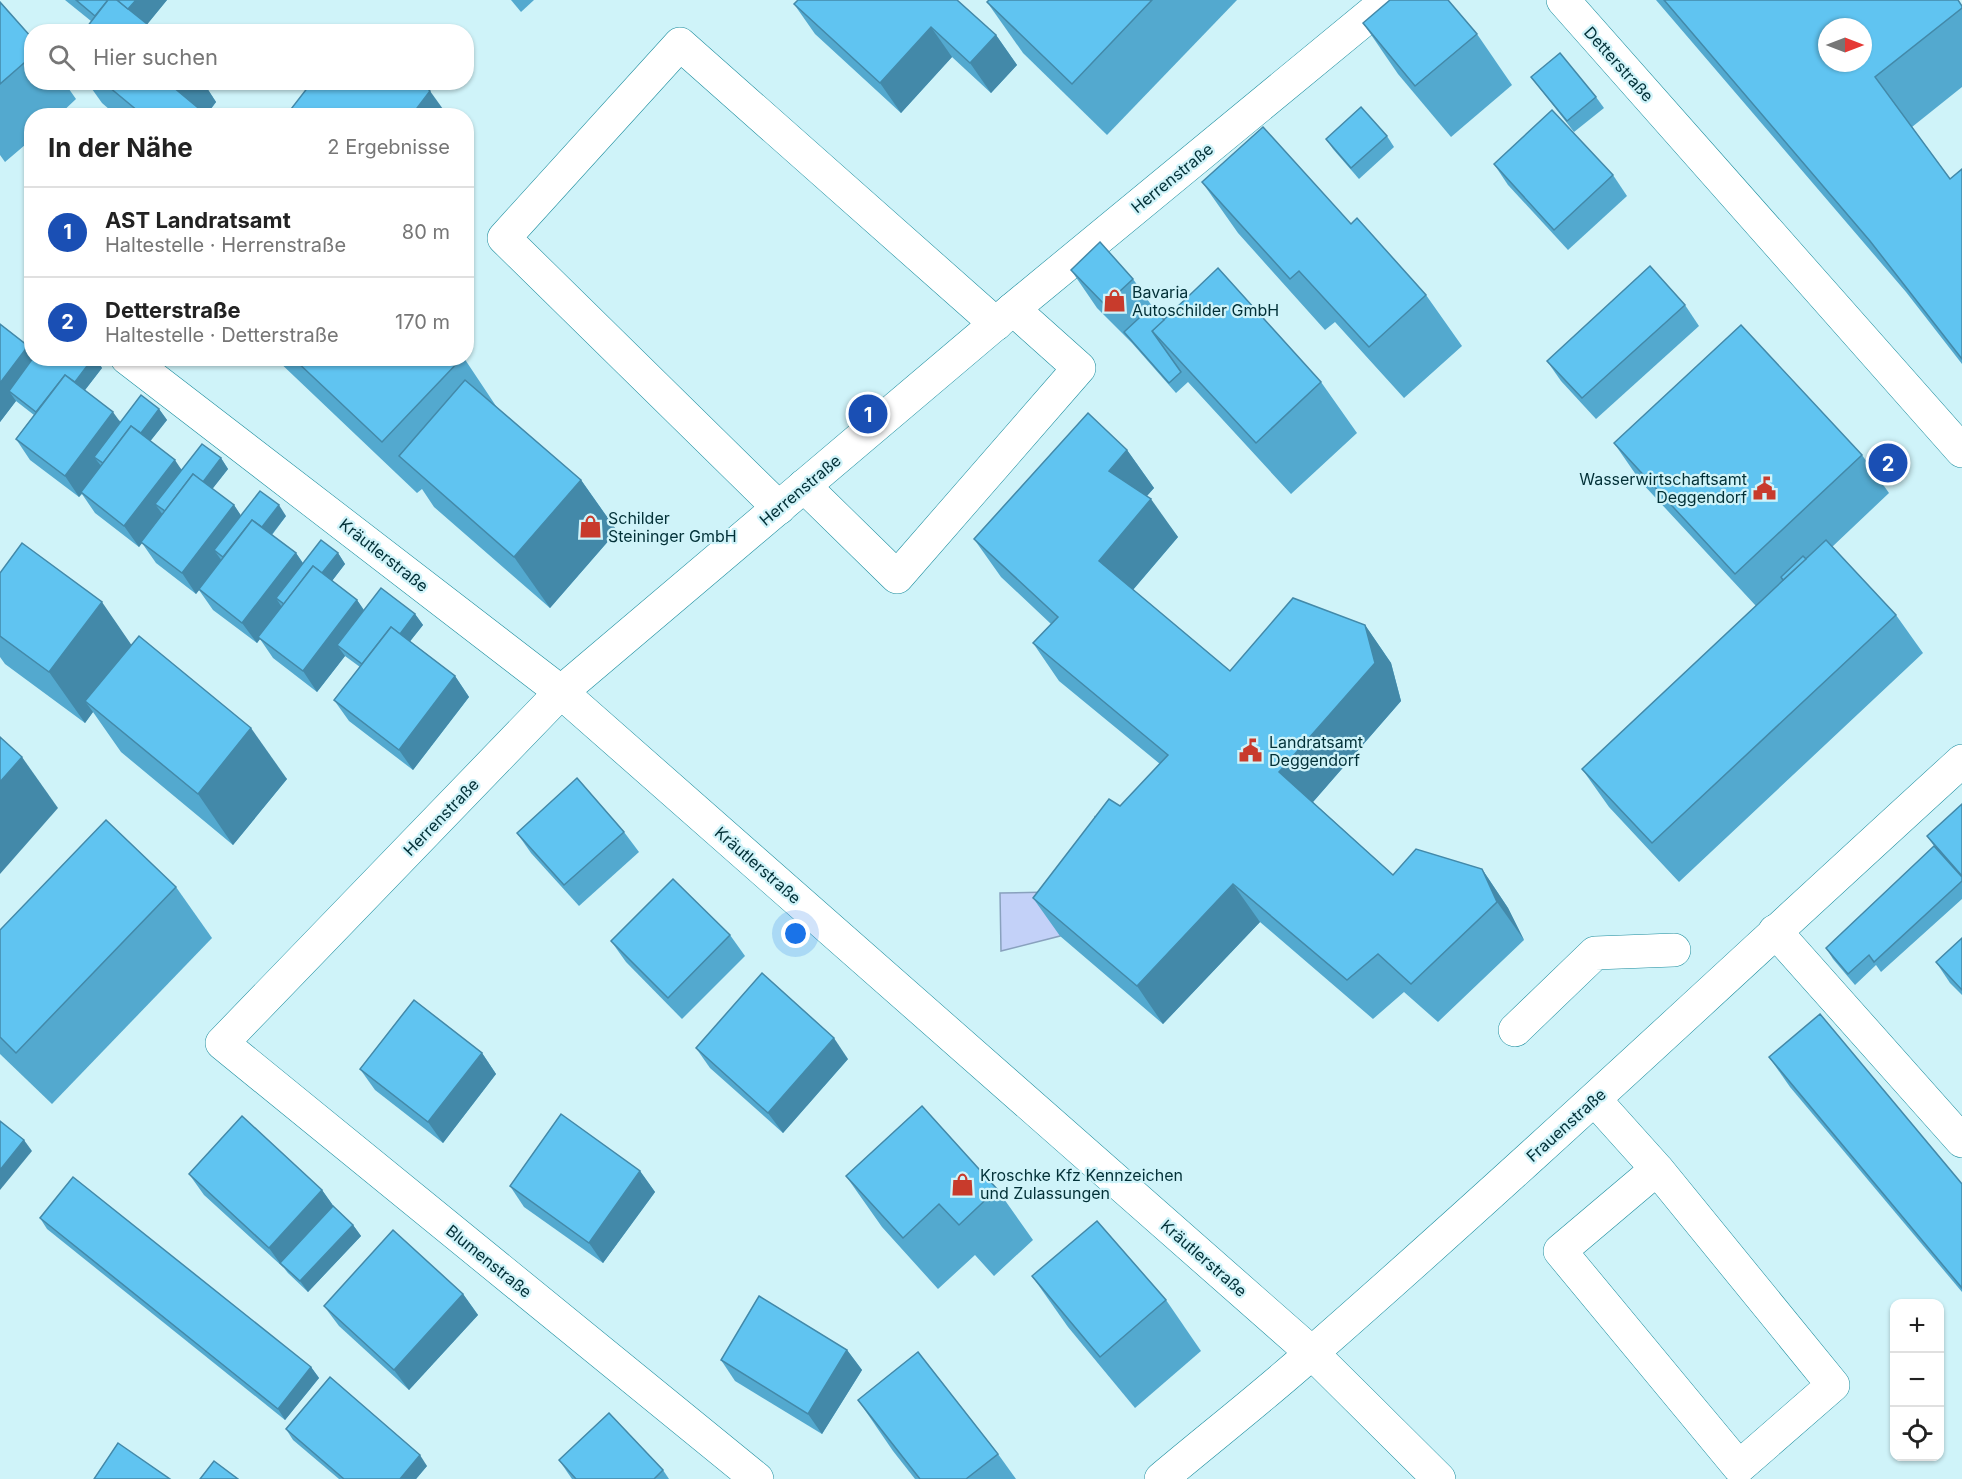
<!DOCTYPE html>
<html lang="de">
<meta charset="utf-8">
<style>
body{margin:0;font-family:Inter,sans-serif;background:#f2f2f2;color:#222}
.controls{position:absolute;right:18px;bottom:18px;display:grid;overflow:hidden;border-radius:12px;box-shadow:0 2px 4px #0004}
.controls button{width:54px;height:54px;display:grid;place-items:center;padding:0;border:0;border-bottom:2px solid #e0e0e0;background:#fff;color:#222;font:30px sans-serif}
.compass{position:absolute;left:1818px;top:18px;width:54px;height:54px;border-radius:50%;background:#fff;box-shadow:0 2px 4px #0004;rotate:90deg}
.you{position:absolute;left:796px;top:934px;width:21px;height:21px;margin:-15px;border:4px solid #fff;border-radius:50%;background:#1a73e8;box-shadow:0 0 0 9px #1a73e833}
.badge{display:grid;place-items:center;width:39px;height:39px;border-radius:50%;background:#2563eb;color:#fff;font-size:20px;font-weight:700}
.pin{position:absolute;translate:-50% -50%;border:3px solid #fff;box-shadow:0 2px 6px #0006}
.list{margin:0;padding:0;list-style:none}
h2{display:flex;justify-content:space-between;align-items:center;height:78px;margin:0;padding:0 24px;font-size:26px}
h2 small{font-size:20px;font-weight:400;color:#767676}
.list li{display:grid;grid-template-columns:39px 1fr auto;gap:18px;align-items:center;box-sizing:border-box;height:90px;padding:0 24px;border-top:2px solid #e0e0e0}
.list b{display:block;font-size:22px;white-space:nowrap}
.list p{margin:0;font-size:20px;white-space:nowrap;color:#767676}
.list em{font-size:20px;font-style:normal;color:#767676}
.icon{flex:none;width:33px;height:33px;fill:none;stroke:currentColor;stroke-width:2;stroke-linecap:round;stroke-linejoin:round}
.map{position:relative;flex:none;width:1962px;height:1479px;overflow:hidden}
.search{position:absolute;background:#fff;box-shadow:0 2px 4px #0004;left:24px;top:24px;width:450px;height:66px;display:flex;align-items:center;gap:15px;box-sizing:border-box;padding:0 21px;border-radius:24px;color:#767676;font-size:22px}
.panel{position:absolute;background:#fff;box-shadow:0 2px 4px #0004;left:24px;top:108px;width:450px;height:258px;border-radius:24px}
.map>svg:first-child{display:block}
.water{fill:#c3d1f8;stroke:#89a1be;stroke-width:1.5}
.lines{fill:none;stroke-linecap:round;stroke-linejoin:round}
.minor-casing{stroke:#1c8d9e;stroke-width:34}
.minor{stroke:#fff;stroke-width:33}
.wall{fill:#53a9cf}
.shaded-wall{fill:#4389a9}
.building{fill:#60c4f1;stroke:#4389a9;stroke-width:1.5;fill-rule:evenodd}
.labels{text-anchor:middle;stroke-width:4.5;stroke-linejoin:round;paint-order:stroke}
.street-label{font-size:16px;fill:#023037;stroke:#cff3f9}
.poi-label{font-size:16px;fill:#023037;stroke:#cff3f9;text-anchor:start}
</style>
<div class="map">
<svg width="1962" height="1479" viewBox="0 0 1962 1479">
<rect width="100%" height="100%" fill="#cff3f9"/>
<path class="water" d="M1095 817 1131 844 1060 936 1001 951 1000 893 1052 892 1097 839Z"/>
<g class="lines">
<defs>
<g id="minor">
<path d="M1563 0 1962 451"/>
<path d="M127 358 561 692 1312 1353 1439 1479"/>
<path d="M804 486 897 577 1079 368 1013 309"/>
<path d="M779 508 504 238 680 44 996 324"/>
<path d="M1775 931 1962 1141"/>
<path d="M1515 1030 1595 953 1674 950"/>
<path d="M1595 1100 1657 1169 1833 1385 1739 1467 1560 1251 1657 1169"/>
<path d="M757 1479 222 1043 561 692 1013 309 1388 0"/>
<path d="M1161 1479C1212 1436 1265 1395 1314 1351 1534 1158 1746 958 1962 761"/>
</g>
</defs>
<use href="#minor" class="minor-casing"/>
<use href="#minor" class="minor"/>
</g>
<g class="wall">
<path d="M65 0H167L147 24 91 21Z"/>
<path d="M511 0H534L521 12Z"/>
<path d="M989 0H1237L1107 135 1023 53 987 2Z"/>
<path d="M1656 0H1958L1962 6V87L1912 127 1950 179 1962 169V364L1906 292Z"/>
<path d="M0 2 32 38V82H64L76 99 58 116H32V139L5 162 0 155Z"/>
<path d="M794 4 996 35 1017 65 991 93 952 57 901 113 815 34Z"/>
<path d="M1363 23 1477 34 1512 85 1451 137 1398 74Z"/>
<path d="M1531 77 1596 97 1604 108 1574 132Z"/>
<path d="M87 82H203L216 102 206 116H117L102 103Z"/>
<path d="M1387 136 1394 147 1359 179 1333 149 1326 139Z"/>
<path d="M1494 164 1613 175 1627 196 1568 250 1508 185Z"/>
<path d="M1202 182 1351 224 1426 295 1462 346 1404 398 1335 322 1325 330 1238 233Z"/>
<path d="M1071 270 1133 279 1152 306 1164 320 1321 382 1357 433 1291 494 1188 382 1176 393 1132 343 1097 308Z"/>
<path d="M1685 305 1699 326 1596 419 1561 381 1547 361Z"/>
<path d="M0 324 28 346 32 351V358H95L102 368 85 390 121 422 159 409 167 420 150 441 182 470 221 458 228 469 212 489 234 505 241 516H286L272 535 296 553 303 563 338 553 345 564 332 581 357 600 364 610 415 614 423 625 410 641 455 676 469 697 413 770 349 721 334 700 360 667 345 656 317 692 273 658 260 639 257 643 213 610 199 590 196 594 156 563 142 543 139 547 95 513 82 494 79 497 30 460 16 439 34 415 16 401 0 422Z"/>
<path d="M275 358H464L498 409 581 480 617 531 550 608 434 507 422 489 417 493Z"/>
<path d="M1614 443 1862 455 1889 493 1832 547 1896 615 1923 653 1679 882 1609 807 1582 769 1756 606 1641 482Z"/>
<path d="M1127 450 1154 488 1147 496 1178 537 1133 590 1230 671 1365 625 1391 663 1401 701 1313 802 1393 875 1482 869 1508 908 1524 940 1438 1022 1404 992 1373 1019 1260 922 1163 1024 1060 936 1033 898 1160 764 1059 681 1033 643 1051 624 1001 577 974 539Z"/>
<path d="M0 573 132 645 287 779 233 845 121 752 93 712 85 723 5 664 0 657Z"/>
<path d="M1962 804V899L1881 972 1876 965 1855 985 1833 959 1826 948 1934 846 1927 836Z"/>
<path d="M624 832 639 852 579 906 531 853 517 833Z"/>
<path d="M176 887 212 938 52 1104 0 1054V930Z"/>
<path d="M730 935 745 956 682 1019 626 962 611 941Z"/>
<path d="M1962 938V995L1950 983 1936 962Z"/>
<path d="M696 1048 848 1059 783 1133 710 1068Z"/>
<path d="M482 1053 496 1074 443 1143 375 1090 360 1069Z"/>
<path d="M1769 1057 1962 1184V1292L1790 1087Z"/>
<path d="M640 1171 655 1192 603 1263 524 1207 510 1186Z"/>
<path d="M189 1174 322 1190 334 1207 353 1225 361 1236 308 1292 288 1273 284 1268 204 1195Z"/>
<path d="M846 1176 997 1189 1033 1240 994 1276 975 1255 938 1289 882 1227Z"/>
<path d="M40 1218 311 1367 319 1378 285 1420 47 1229Z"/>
<path d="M1032 1276 1166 1300 1201 1351 1135 1408 1068 1327Z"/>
<path d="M463 1294 478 1315 409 1390 339 1326 324 1306Z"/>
<path d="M847 1350 862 1370 822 1434 735 1381 721 1360Z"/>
<path d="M858 1400 998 1454 1016 1479H915L893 1451Z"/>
<path d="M286 1429 427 1466 416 1479H339L293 1440Z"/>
<path d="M559 1460 663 1470 669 1479H572Z"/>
</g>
<g class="shaded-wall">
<path d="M136 0H167L141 32 112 29Z"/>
<path d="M931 27 952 57 901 113 880 83Z"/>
<path d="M996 35 1017 65 991 93 970 63Z"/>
<path d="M164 82H203L216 102 206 115 187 116Z"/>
<path d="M430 91 448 116H411Z"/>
<path d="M28 346 32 351V358H37L9 391 16 401 0 422V383Z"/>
<path d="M93 358H95L102 368 54 430 46 420Z"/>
<path d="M159 409 167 420 119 481 112 471Z"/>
<path d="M113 412 128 433 94 457 102 467 79 497 65 476Z"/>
<path d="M1127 450 1154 488 1135 509 1109 471Z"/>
<path d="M221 458 228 469 181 529 174 519Z"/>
<path d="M175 460 189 481 155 504 163 515 139 547 124 526Z"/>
<path d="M581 480 617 531 550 608 514 557Z"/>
<path d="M1151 499 1178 537 1125 599 1099 561Z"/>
<path d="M234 505 248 526 214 550 222 561 196 594 182 573Z"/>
<path d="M279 505 286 516 240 575 233 565Z"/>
<path d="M296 553 310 574 276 598 283 609 258 637 260 639 257 643 242 623Z"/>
<path d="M338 553 345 564 301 621 293 611Z"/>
<path d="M357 600 371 621 337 645 345 656 317 692 303 671Z"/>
<path d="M102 602 137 653 85 701 93 712 85 723 49 672Z"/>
<path d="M415 614 423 625 378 682 371 671Z"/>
<path d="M1365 625 1391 663 1401 701 1306 810 1279 772Z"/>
<path d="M455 676 469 697 413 770 399 750Z"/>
<path d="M251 728 287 779 233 845 198 794Z"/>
<path d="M22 757 58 808 0 874V782Z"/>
<path d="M1482 869 1508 908 1524 940 1497 902Z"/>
<path d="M1233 884 1260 922 1163 1024 1137 986Z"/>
<path d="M834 1038 848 1059 783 1133 768 1113Z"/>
<path d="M482 1053 496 1074 443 1143 428 1122Z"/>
<path d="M24 1140 32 1151 0 1190V1170Z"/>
<path d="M640 1171 655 1192 603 1263 589 1243Z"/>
<path d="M322 1190 337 1211 280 1263 284 1269 269 1248Z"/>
<path d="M353 1225 361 1236 308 1292 300 1281Z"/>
<path d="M463 1294 478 1315 409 1390 394 1370Z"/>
<path d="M847 1350 862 1370 822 1434 808 1414Z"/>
<path d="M311 1367 319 1378 285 1420 278 1409Z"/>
<path d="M420 1455 427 1466 416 1479H400Z"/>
</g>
<g class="building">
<path d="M76 0H108L95 16Z"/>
<path d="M108 0H117L157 32H83Z"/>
<path d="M117 0H136L128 9Z"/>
<path d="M798 0H957L996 35 970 63 931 27 880 83 794 4Z"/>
<path d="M989 0H1152L1072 84 987 2Z"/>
<path d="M1390 0H1448L1477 34 1415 86 1363 23Z"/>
<path d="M1664 0H1958L1962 6V8L1875 77 1950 179 1962 169V359L1870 241ZM1827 27H1863V63H1827Z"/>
<path d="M0 2 32 38V56L0 84Z"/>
<path d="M1560 53 1596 97 1567 121 1531 77Z"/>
<path d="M103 82H167L203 112 200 116H144Z"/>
<path d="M312 82H420L430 91 411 116H300L291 109Z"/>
<path d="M1361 107 1387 136 1351 168 1326 139Z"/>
<path d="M1552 110 1613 175 1554 230 1494 164Z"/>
<path d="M1263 127 1351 224 1357 218 1426 295 1369 347 1299 271 1290 279 1202 182Z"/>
<path d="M1100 242 1133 279 1105 305 1071 270Z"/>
<path d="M1650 266 1685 305 1582 398 1547 361Z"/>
<path d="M1218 268 1321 382 1256 443 1152 331Z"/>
<path d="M1152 306 1164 320 1152 331 1181 372 1169 383 1124 332Z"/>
<path d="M0 324 28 346 0 383Z"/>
<path d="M1741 325 1862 455 1735 574 1614 443Z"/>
<path d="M33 358H93L75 382 65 375 36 412 9 391Z"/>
<path d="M293 358H462L382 442Z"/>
<path d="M65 375 113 412 65 476 16 439Z"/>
<path d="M465 380 581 480 514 557 399 456Z"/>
<path d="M141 395 159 409 141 433 131 426 103 463 94 457Z"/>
<path d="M1088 413 1127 450 1109 471 1151 499 1099 561 1230 671 1293 598 1365 625 1375 663 1279 772 1393 875 1416 849 1482 869 1497 902 1411 984 1378 954 1347 980 1233 884 1137 986 1033 898 1109 799 1120 806 1168 755 1033 643 1058 617 974 539Z"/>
<path d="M131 426 175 460 124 526 81 492Z"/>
<path d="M202 444 221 458 203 482 193 474 165 511 155 504Z"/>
<path d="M193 474 234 505 182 573 141 542Z"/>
<path d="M260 491 279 505 262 527 252 520 223 557 214 550Z"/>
<path d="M252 520 296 553 242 623 199 589Z"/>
<path d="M321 540 338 553 322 573 313 566 284 604 276 598Z"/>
<path d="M1826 540 1896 615 1652 843 1582 769Z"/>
<path d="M22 543 102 602 49 672 0 636V573Z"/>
<path d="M1803 556 1806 559 1783 580 1781 577Z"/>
<path d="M313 566 357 600 303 671 258 637Z"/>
<path d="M381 588 415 614 400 634 391 627 362 664 337 645Z"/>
<path d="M391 627 455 676 399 750 334 700Z"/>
<path d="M139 636 251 728 198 794 85 701Z"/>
<path d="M0 737 22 757 0 782Z"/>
<path d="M577 778 624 832 564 885 517 833Z"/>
<path d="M1962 804V876L1927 836Z"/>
<path d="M106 820 176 887 16 1053 0 1037V930Z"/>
<path d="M1934 846 1962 877V881L1874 962 1869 955 1848 974 1826 948Z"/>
<path d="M673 879 730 935 668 998 611 941Z"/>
<path d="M1962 938V990L1936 962Z"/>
<path d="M762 973 834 1038 768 1113 696 1048Z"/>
<path d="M414 1000 482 1053 428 1122 360 1069Z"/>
<path d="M1820 1014 1962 1184V1288L1769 1057Z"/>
<path d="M922 1106 997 1189 959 1225 939 1204 903 1238 846 1176Z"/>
<path d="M561 1114 640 1171 589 1243 510 1186Z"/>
<path d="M242 1116 322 1190 269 1248 189 1174Z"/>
<path d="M0 1121 24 1140 0 1170Z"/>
<path d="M73 1177 311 1367 278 1409 40 1218Z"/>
<path d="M333 1206 353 1225 300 1281 280 1263Z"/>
<path d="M1097 1221 1166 1300 1100 1357 1032 1276Z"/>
<path d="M393 1230 463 1294 394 1370 324 1306Z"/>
<path d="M759 1296 847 1350 808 1414 721 1360Z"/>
<path d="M918 1352 998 1454 966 1479H920L858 1400Z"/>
<path d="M330 1377 420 1455 400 1479H344L286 1429Z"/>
<path d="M609 1413 663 1470 654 1479H576L559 1460Z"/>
<path d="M118 1443 170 1479H94Z"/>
<path d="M214 1461 238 1479H200Z"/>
</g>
<defs>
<symbol id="shop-bare" viewBox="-9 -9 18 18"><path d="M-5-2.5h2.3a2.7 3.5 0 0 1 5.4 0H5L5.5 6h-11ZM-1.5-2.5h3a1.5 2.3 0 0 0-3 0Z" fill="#c83b2c" stroke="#cff3f9" stroke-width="2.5" paint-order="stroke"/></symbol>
<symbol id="civic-bare" viewBox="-9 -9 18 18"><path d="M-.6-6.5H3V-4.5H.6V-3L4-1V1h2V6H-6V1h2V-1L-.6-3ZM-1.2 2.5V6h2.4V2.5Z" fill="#c83b2c" stroke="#cff3f9" stroke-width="2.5" paint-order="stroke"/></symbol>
</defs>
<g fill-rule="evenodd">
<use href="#shop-bare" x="1098" y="284" width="33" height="33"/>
<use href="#civic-bare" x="1748" y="472" width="33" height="33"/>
<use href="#shop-bare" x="574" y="510" width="33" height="33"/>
<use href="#civic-bare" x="1234" y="734" width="33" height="33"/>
<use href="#shop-bare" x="946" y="1168" width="33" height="33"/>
</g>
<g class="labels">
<g class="street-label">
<text transform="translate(1619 64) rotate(48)" y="6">Detterstraße</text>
<text transform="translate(1172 178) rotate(-39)" y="6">Herrenstraße</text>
<text transform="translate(800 490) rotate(-40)" y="6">Herrenstraße</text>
<text transform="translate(384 555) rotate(38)" y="6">Kräutlerstraße</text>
<text transform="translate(441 817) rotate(-46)" y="6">Herrenstraße</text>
<text transform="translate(758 865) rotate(41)" y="6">Kräutlerstraße</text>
<text transform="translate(1566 1125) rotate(-42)" y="6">Frauenstraße</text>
<text transform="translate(1204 1258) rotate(41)" y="6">Kräutlerstraße</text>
<text transform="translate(489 1261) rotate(39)" y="6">Blumenstraße</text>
</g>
<g class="poi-label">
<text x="1132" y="298">Bavaria<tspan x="1132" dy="18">Autoschilder GmbH</tspan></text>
<text x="1747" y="485" text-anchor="end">Wasserwirtschaftsamt<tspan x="1747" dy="18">Deggendorf</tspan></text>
<text x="608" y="524">Schilder<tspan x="608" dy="18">Steininger GmbH</tspan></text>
<text x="1269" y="748">Landratsamt<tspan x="1269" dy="18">Deggendorf</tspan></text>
<text x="980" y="1181">Kroschke Kfz Kennzeichen<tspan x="980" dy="18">und Zulassungen</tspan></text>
</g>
</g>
</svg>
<div class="controls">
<button>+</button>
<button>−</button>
<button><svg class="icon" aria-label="locate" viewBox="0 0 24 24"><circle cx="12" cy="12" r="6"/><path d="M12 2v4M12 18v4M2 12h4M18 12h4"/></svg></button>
</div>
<svg class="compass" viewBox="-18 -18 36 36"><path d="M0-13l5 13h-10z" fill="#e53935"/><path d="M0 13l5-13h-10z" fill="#767676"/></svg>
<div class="you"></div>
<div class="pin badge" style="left:868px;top:414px;background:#1a4fb4">1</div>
<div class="pin badge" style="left:1888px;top:463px;background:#1a4fb4">2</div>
<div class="search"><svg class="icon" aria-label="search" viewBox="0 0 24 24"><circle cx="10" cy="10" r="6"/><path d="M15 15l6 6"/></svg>Hier suchen</div>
<section class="panel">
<h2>In der Nähe<small>2 Ergebnisse</small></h2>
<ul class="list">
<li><span class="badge" style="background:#1a4fb4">1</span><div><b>AST Landratsamt</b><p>Haltestelle · Herrenstraße</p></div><em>80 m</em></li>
<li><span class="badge" style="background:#1a4fb4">2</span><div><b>Detterstraße</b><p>Haltestelle · Detterstraße</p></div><em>170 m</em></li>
</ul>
</section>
</div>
